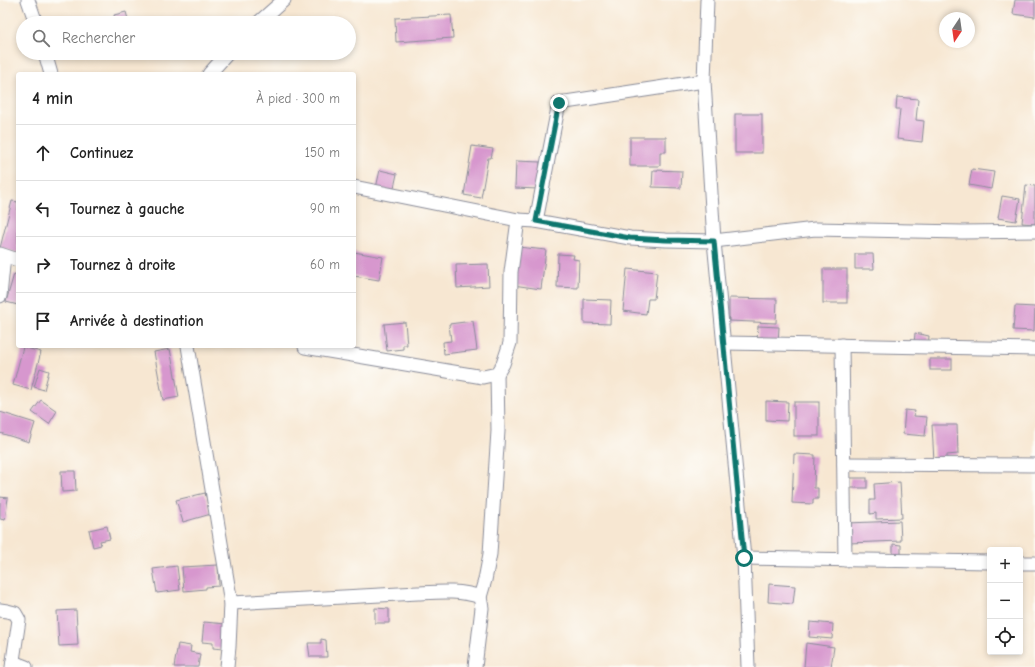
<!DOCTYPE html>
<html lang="fr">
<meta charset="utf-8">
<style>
body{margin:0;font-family:"Comic Neue",sans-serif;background:#f6f6f6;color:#222}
.controls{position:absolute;right:12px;bottom:12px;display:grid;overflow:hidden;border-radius:4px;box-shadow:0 2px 6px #0003}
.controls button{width:36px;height:36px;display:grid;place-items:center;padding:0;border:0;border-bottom:1px solid #e0e0e0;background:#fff;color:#222;font:20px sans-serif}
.compass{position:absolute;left:939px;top:12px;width:36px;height:36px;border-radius:50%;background:#fff;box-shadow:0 2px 6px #0003;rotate:193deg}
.stop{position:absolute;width:12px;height:12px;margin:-9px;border:3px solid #0f766e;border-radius:50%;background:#fff}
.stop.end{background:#0f766e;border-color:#fff;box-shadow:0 1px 4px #0008}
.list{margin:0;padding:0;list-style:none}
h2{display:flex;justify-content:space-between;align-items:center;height:52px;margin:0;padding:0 16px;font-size:17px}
h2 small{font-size:13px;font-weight:400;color:#767676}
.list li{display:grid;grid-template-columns:26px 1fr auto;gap:12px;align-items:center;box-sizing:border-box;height:56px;padding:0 16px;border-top:1px solid #e0e0e0}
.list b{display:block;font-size:15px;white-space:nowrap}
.list em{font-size:13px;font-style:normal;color:#767676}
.icon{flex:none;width:22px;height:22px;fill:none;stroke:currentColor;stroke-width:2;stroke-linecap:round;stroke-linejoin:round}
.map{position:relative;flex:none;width:1035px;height:667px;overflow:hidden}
.search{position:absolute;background:#fff;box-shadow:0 2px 6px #0003;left:16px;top:16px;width:340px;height:44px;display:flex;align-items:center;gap:10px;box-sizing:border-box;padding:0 14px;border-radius:22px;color:#767676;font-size:15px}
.panel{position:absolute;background:#fff;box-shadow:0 2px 6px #0003;left:16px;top:72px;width:340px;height:276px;border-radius:4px}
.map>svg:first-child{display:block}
.building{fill:#d797ce}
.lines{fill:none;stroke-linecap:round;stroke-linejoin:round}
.minor-casing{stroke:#898b98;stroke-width:15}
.minor{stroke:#fff;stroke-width:13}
.route{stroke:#0f766e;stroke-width:5}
</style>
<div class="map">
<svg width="1035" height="667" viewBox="0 0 1035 667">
<rect width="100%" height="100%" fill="#fdfcf7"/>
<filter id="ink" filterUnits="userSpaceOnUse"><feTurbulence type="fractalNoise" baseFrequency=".025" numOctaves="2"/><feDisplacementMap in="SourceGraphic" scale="8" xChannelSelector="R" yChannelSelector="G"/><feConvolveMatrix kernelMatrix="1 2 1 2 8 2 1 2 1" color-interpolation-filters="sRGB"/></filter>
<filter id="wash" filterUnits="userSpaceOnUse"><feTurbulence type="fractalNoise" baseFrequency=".012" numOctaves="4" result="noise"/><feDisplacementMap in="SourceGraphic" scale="16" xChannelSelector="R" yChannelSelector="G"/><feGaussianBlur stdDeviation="0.9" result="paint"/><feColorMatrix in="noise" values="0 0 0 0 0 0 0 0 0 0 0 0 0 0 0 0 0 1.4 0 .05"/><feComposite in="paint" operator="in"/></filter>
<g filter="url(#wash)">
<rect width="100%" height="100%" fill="#f7e7d2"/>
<g id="blocks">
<g class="building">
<path d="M1015 0H1035V17L1013 14Z"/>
<path d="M126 12 129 23H116L114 15Z"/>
<path d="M451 15 453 38 396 42 395 18Z"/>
<path d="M174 17 177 23H157Z"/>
<path d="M897 97 918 99 916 120 924 121 922 142 897 139 900 109H896Z"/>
<rect x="735" y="114" width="27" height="39"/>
<path d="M630 137H666V152H660V166H630Z"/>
<path d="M472 146 493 149 491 158H488L481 198 464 195Z"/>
<path d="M516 161 540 162 538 189 515 188Z"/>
<path d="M972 169 994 172 991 189 969 185Z"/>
<path d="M380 170 397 174 393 192 376 188Z"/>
<path d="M653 170 682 171 681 188 652 187Z"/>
<path d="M1026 185 1035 186V224L1022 223Z"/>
<path d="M1002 196 1020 199 1016 221 998 218Z"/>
<path d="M12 201 18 202V253L0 248Z"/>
<path d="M518 247 546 250 541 289 513 285Z"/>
<path d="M354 252 383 257 379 280 354 276Z"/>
<path d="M558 254 574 255 573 259 579 260 578 288 557 287Z"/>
<path d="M855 254H873L874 269H855Z"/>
<path d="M488 264 489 286 457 288 456 265Z"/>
<path d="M627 269 657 272 654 299H648L646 314 623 311Z"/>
<rect x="823" y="269" width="24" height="34"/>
<path d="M14 274 18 275V305L6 302Z"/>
<path d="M729 298 777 299 776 323 729 321Z"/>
<path d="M584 299 611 300 610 324 584 323Z"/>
<path d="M1015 306 1035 307 1034 331 1013 330Z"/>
<path d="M473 321 477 350 444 354 443 342 451 341 449 324Z"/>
<path d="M405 322 407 345H403V349L387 351 384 324Z"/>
<path d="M758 326 779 327 778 343 757 342Z"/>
<path d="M915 333 929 336 928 347 914 345Z"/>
<path d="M23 347 41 352 31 390 13 385Z"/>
<path d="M170 349 179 397 163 400 154 352Z"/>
<rect x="930" y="359" width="22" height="11"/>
<path d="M40 368 49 371 44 390 34 387Z"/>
<path d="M41 400 57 411 49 424 32 412Z"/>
<path d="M766 401 788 402 787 421 766 420Z"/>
<rect x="794" y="402" width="25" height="34"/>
<path d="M905 410 915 411 914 416 927 417 925 436 903 434Z"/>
<path d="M0 412 35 423 29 442 0 433Z"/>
<path d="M932 425H957L958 454 947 455V461L934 462Z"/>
<path d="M794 454 815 455 814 488H818V499H813V504L792 503Z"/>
<path d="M61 471H75L76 491 62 492Z"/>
<rect x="850" y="478" width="17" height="10"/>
<path d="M900 482 902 518 876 519V513L870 514V500H875L874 484Z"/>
<path d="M205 493 211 514 183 522 176 500Z"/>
<path d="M0 497 8 498 5 520 0 519Z"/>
<path d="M900 521 901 541 848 543 847 523Z"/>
<path d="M107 526 110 539 100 541 101 545 93 547 89 530Z"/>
<path d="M893 544 901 545V558L893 557Z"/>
<path d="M218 565 219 586 206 587V589L184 591 182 567Z"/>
<path d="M177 566 180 590 157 593 153 569Z"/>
<path d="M769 584 795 586 793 604 768 602Z"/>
<path d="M375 608 389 609V623H375Z"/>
<path d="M76 610 78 645 59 646 57 611Z"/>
<path d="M204 622 226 624 223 649 213 648V643L202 642Z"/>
<path d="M810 622 833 624 832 639 809 637Z"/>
<path d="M321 639 326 640 327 657H310L308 643H321Z"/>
<path d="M806 643 834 647 831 667H804Z"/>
<path d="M178 644 191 646 190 652 200 654 198 667H174Z"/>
</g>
</g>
</g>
<g filter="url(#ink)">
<use href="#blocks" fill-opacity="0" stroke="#898b98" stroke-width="1"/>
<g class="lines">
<defs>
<g id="minor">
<path d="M28 0 36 23"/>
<path d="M707 0 704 81 714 241 744 558 748 667"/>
<path d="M258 23 284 0"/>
<path d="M45 53 51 74"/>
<path d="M209 74 228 53"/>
<path d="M354 187 518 220 536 221 630 238 666 240 714 241 815 229 962 232 1035 231"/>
<path d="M536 221 559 103 704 81"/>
<path d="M0 254 18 260"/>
<path d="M0 296 4 256"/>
<path d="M724 343 1035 349"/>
<path d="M842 345 845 560"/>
<path d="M188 346 231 603 229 647 227 667"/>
<path d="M305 346V347L483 377 497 374 503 364 510 343 511 272 518 220"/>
<path d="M844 464 1035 465"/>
<path d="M744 558 990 562"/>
<path d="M1020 563H1035"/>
<path d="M480 597 485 580 490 554 498 431 497 374"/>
<path d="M231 603 418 593C438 592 461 590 480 597L482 608 475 667"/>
<path d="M0 610 7 611 15 613 19 620 12 667"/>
<path d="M13 662 26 667"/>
</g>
</defs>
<use href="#minor" class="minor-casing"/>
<use href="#minor" class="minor"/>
</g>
</g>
<g class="lines" filter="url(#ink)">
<path class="route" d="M559 103 536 221 630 238 666 240 714 241 744 558"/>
</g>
</svg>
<div class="controls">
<button>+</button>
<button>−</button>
<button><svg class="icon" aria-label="locate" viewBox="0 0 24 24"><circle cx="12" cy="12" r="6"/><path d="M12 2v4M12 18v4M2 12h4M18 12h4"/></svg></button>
</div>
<svg class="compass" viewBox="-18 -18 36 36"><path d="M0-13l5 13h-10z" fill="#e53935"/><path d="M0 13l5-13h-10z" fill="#767676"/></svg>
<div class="stop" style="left:744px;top:558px"></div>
<div class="stop end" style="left:559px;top:103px"></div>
<div class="search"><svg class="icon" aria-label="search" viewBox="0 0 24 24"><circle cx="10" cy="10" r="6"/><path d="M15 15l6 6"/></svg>Rechercher</div>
<section class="panel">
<h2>4 min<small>À pied · 300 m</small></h2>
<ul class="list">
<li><svg class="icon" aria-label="ahead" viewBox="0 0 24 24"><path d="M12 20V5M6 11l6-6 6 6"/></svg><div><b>Continuez</b></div><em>150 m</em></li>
<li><svg class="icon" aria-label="left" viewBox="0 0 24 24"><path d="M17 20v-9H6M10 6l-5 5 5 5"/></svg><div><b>Tournez à gauche</b></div><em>90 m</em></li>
<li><svg class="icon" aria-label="right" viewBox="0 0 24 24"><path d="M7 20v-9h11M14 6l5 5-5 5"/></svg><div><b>Tournez à droite</b></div><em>60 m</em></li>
<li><svg class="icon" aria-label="arrive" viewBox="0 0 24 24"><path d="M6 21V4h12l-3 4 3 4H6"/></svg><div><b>Arrivée à destination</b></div></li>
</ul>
</section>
</div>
